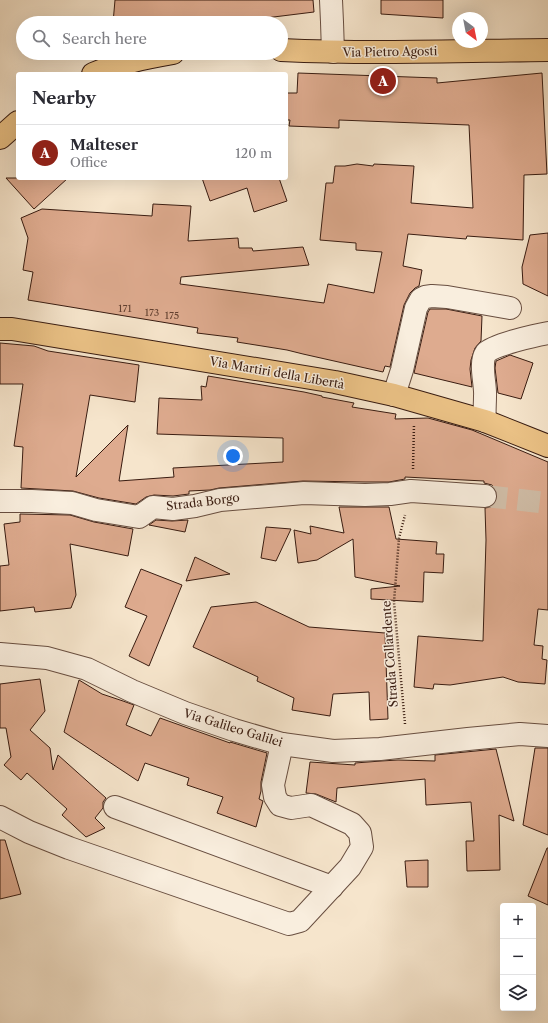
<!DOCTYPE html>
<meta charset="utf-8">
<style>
body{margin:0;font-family:"Libre Caslon Text",serif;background:#f7f7f7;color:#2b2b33}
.controls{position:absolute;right:12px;bottom:12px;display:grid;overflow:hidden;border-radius:4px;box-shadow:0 4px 16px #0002}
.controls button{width:36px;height:36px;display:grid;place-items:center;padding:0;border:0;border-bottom:1px solid #e1e1e2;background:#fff;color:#2b2b33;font:20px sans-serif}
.compass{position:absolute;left:452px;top:12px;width:36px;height:36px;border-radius:50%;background:#fff;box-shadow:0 4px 16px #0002;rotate:148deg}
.you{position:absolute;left:233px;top:456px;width:14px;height:14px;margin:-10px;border:3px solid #fff;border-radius:50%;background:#1a73e8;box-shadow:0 0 0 6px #1a73e833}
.badge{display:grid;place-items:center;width:26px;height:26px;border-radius:50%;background:#8f2418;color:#fff;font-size:13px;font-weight:700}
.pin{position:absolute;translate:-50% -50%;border:2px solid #fff;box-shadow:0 1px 4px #0006}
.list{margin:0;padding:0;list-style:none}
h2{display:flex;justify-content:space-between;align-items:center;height:52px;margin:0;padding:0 16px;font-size:17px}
h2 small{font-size:13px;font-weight:400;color:#7c7c81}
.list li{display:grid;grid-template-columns:26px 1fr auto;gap:12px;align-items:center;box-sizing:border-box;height:56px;padding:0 16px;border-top:1px solid #e1e1e2}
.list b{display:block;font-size:15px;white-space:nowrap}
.list p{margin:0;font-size:13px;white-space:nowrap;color:#7c7c81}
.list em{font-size:13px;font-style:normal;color:#7c7c81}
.icon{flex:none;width:22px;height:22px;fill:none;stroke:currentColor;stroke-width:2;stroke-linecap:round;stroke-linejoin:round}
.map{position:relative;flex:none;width:548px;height:1023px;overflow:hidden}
.search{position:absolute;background:#fff;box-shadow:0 4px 16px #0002;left:16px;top:16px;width:272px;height:44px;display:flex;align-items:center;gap:10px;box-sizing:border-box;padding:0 14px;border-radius:22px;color:#7c7c81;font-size:15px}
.panel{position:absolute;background:#fff;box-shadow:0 4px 16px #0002;left:16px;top:72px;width:272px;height:108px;border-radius:4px}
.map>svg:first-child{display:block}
.building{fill:#deab8f;stroke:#391c11}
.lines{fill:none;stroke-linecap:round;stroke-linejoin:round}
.minor-tunnel{stroke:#d0bda7;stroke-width:22;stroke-dasharray:22 11;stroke-linecap:butt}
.minor-casing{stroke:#684e40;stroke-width:24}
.major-casing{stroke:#391c11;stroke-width:24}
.path{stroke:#391c11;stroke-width:2.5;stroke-dasharray:1 2;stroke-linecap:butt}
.minor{stroke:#f9eede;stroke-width:22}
.major{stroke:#ebc286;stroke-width:22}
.labels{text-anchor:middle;stroke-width:3;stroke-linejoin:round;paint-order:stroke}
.number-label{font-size:10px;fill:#624030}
.street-label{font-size:12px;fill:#391c11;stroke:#f9eede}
</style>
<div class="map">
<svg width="548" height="1023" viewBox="0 0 548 1023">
<rect width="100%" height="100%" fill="#f6e5cc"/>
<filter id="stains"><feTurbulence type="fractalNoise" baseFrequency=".005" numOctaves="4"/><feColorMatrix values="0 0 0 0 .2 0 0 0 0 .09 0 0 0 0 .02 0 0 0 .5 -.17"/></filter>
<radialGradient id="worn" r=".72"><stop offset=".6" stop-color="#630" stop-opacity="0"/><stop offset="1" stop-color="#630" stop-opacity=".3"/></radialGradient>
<g class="building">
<path d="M115 0H313L314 12 225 23H113Z"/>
<path d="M381 0H443V18L381 14Z"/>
<path d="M298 73 437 78V83L542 73 547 174 524 175 523 240 467 236 466 239 408 234 403 266 422 270 419 286 415 288 410 293 404 305 390 367 385 366 383 372 303 354 287 350 237 342 238 338 197 333 198 328 28 300 33 272 23 270 28 238 21 218 42 209 152 216 153 204 191 206 188 241 238 238 239 248H252L253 251 303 247 309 265 181 277 180 284 324 303 328 284 374 293 382 252 356 250V243L320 240 326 183H333L335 166H345L357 164 373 166 374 164 414 166 411 203 473 208 469 125 339 120V128L289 126 290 120H286V93H297Z"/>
<path d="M6 178H68L34 209Z"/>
<path d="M202 178H279L287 201 254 212 247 188 210 201Z"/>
<path d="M548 233V296L523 284 522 267 530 235Z"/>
<path d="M430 309H446L482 316 481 341 475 348 471 360 470 369 472 387 414 373 428 312Z"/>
<path d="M0 343 34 346 48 351 139 365 135 402 90 395 76 477 128 425 119 481 174 477 173 468 283 462V438L157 434 159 398 202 400 201 386 206 387 208 376 304 392 322 396V397L354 403 352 407 396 414 395 419 428 418 472 430 548 462V610L538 609 534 645 543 646 542 659 547 660 545 684 518 682 503 677 450 685 434 684 433 689 414 687 418 636 483 641 486 540 485 508 491 507 495 503 497 496 496 490 492 485 484 483V481L405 477V479L389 482H365L303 481 219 488 210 490 189 491V494L173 496 154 495 146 497 136 504 99 498 73 491 21 488 23 447 14 446 23 384H0Z"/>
<path d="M510 355 533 363 521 399 498 393 495 368 496 361Z"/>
<path d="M339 507H389L396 539 437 542 436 554H444L443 573 424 572 423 602 371 599V589L400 586 355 577 353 539 317 560 298 563 294 530 311 534 310 526 344 533Z"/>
<path d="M20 514 70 515 94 522 133 529 128 556 70 544 76 595 71 608 35 612 34 607 0 611V566L9 565 4 524 20 522Z"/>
<path d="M156 520 172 521 188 520 185 532 149 525Z"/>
<path d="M266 527 291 529 276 561 261 558Z"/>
<path d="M195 557 230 574 186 581Z"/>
<path d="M141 569 182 585 149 666 129 656 147 616 125 607Z"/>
<path d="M256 602 309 627 385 633 388 719 370 720 369 692 333 694 330 716 292 710 294 698 257 681 258 677 193 647 211 607Z"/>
<path d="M40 679 45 711 30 730 50 748 53 770 58 755 106 798 103 802V808L95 818 105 828 86 837 62 815 67 809 27 773 21 780 4 765 11 757 6 728H0V684Z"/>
<path d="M79 680 102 694 123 701 134 705 126 725 151 736 160 718 230 743V742L267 753 261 782V791L259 799 263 801 256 827 217 813 223 797 187 785 189 778 145 763 138 781 64 732Z"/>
<path d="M535 748H548V835L523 825Z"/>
<path d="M496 749 514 821 499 815 500 870 467 871 466 841H474L471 802 426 805 425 779 337 788 336 802 316 794 306 793 310 762 355 765V763L381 761 398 760 435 761V755Z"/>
<path d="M0 840H5L21 894 0 899Z"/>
<path d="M547 848H548V905L528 896Z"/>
<path d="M428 860V887H407L405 861Z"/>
</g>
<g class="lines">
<path class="minor-tunnel" d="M485 496 548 503"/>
<defs>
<g id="minor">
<path d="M331 0 332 22 333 52"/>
<path d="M394 395 402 370 416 308 421 299 425 297 432 296 447 297 510 308"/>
<path d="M485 421C484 413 485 405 485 396 486 385 479 363 486 353 493 345 536 335 548 333"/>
<path d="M0 501H32L72 503 96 510 139 517 153 507 173 509 195 506 220 500 304 493 365 495 390 494 411 491 485 496"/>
<path d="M0 654 47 658 87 669 132 691 185 713 234 730 282 744 333 751 380 749 468 739 520 734 548 736"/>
<path d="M115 807 332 887"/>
<path d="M0 817 29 832 69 848 289 924 300 921 350 867 362 847 360 833 352 824 311 805 291 808 280 805 275 797 273 785 282 744"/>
</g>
<g id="major">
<path d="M281 50C370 54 459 51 548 50"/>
<path d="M93 74C119 63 145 58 173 53"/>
<path d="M0 138 18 122"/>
<path d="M0 329H12L335 382 394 395 485 421 548 446"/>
</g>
</defs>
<use href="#minor" class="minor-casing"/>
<use href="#major" class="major-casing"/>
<g class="path">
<path d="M413 469 414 424"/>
<path d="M405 724 394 602 399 538 405 515"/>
</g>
<use href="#minor" class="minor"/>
<use href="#major" class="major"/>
</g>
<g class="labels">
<g class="number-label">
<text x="125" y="312">171</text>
<text x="152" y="316">173</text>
<text x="172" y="319">175</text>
</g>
<g class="street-label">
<text transform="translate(390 52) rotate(-1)" y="4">Via Pietro Agosti</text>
<text transform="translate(277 373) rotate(10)" y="4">Via Martiri della Libertà</text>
<text transform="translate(203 502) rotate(-7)" y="4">Strada Borgo</text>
<text transform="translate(390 654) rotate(-94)" y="4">Strada Collardente</text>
<text transform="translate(233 728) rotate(17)" y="4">Via Galileo Galilei</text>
</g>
</g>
<rect width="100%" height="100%" filter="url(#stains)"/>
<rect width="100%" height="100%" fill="url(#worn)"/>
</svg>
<div class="controls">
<button>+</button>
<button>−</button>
<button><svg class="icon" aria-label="layers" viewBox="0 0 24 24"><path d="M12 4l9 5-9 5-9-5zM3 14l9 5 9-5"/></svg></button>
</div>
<svg class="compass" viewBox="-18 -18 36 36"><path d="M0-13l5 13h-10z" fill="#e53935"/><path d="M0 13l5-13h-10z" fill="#7c7c81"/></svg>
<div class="you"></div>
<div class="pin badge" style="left:383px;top:81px">A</div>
<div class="search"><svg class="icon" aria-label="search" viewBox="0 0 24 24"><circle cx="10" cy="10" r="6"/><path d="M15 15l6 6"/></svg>Search here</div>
<section class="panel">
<h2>Nearby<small></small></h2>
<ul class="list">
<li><span class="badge">A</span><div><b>Malteser</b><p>Office</p></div><em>120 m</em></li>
</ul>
</section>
</div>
